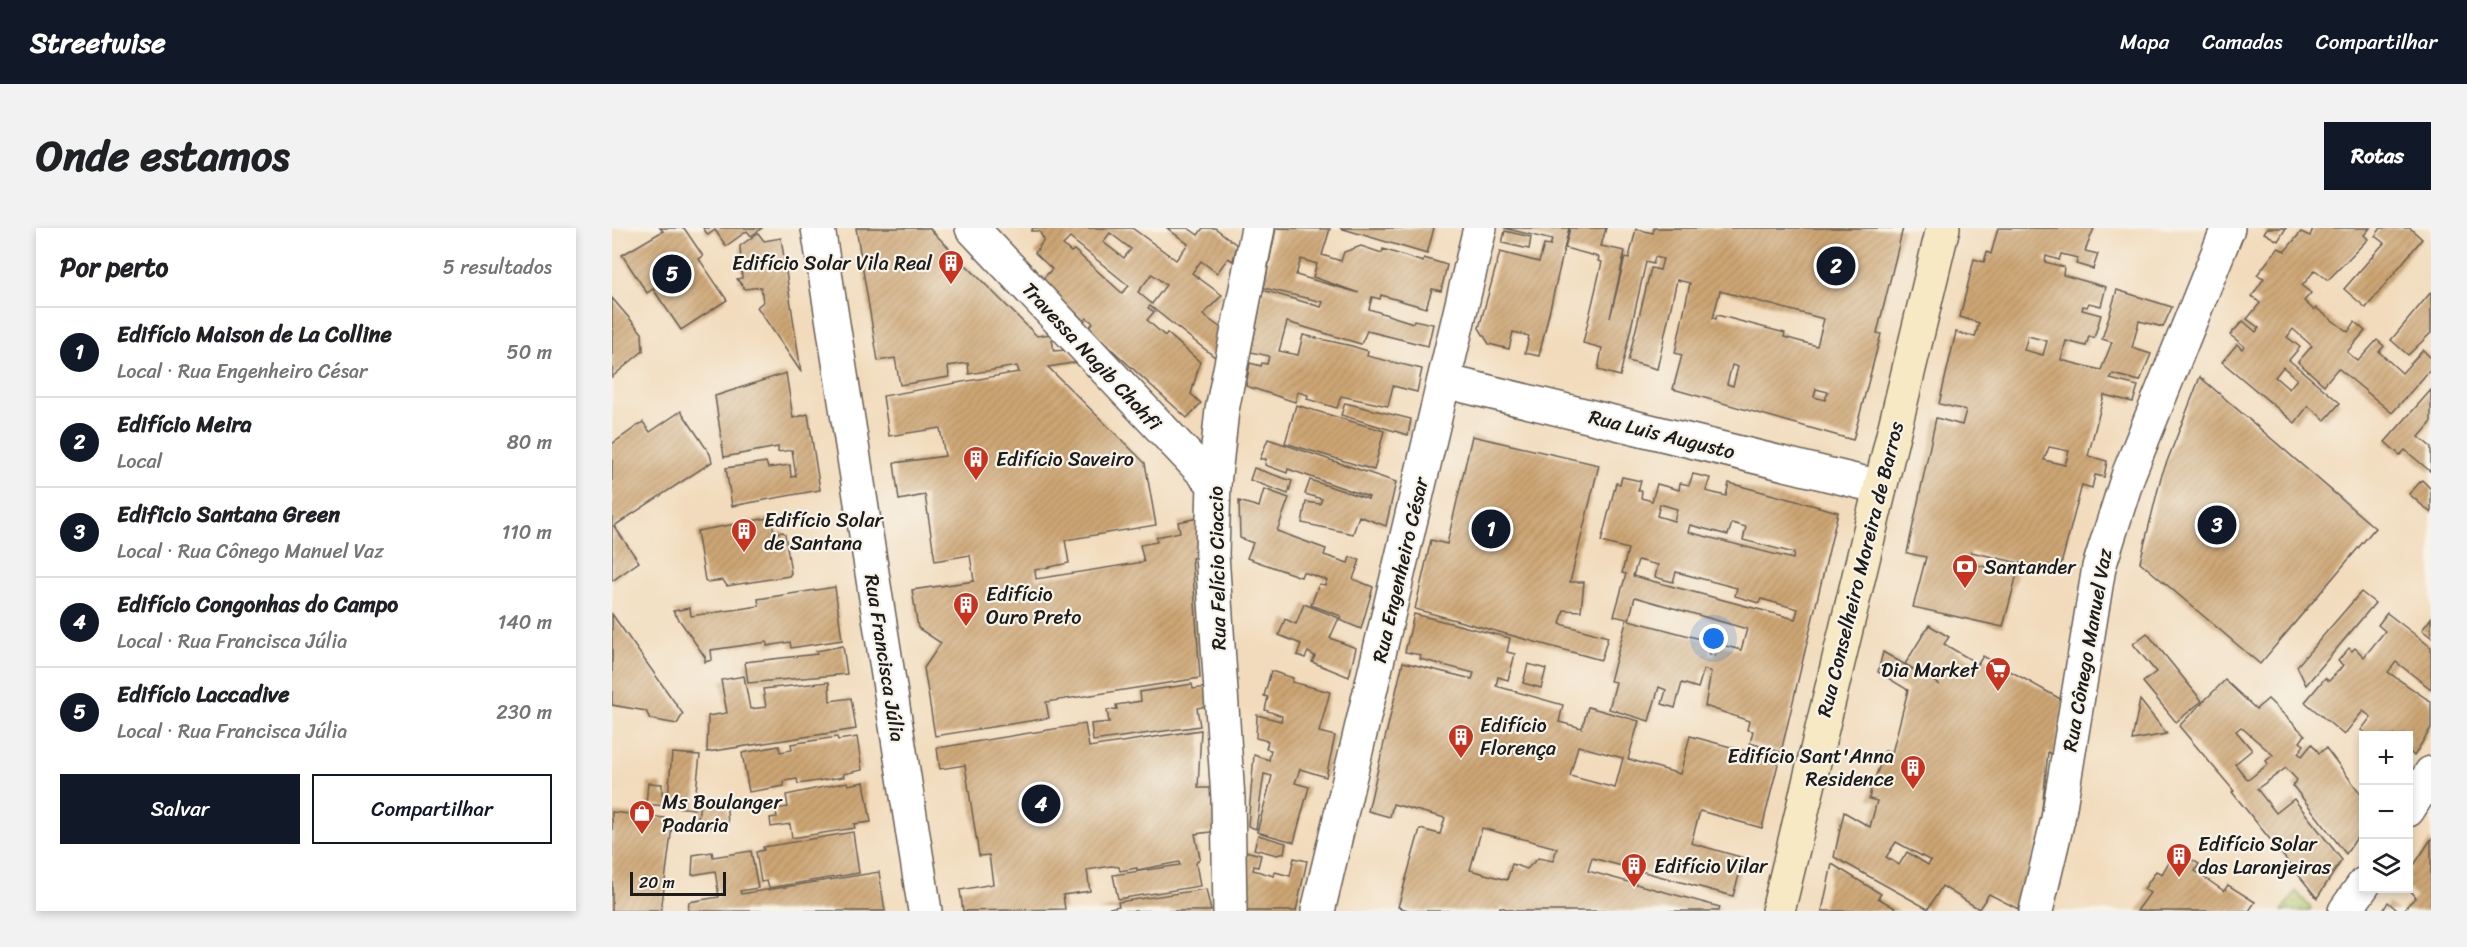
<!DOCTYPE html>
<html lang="pt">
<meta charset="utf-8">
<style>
body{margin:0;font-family:Sriracha,sans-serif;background:#f2f2f2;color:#202124}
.controls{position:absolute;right:18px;bottom:18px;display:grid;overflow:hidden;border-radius:0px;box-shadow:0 3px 9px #0003}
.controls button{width:54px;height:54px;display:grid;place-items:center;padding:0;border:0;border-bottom:2px solid #e0e0e0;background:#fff;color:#202124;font:30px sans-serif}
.scale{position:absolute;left:18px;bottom:15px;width:96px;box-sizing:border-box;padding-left:6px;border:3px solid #1c1c1c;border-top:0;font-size:16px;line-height:21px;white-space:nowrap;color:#1c1c1c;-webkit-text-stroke:4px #f7f3e8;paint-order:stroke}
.you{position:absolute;left:1102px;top:411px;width:21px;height:21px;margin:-15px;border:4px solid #fff;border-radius:50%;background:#1a73e8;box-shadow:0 0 0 9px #1a73e833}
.badge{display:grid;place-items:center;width:39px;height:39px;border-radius:50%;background:#111827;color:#fff;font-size:20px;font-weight:700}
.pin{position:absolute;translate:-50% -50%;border:3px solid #fff;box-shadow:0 2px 6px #0006}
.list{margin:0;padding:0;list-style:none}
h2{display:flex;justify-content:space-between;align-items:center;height:78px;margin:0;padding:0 24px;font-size:26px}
h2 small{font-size:20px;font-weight:400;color:#757577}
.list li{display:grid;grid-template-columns:39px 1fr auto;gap:18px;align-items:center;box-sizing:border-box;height:90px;padding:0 24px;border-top:2px solid #e0e0e0}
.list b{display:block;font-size:22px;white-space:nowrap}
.list p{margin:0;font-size:20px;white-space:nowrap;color:#757577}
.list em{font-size:20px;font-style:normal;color:#757577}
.actions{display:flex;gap:12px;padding:18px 24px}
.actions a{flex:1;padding:14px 0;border:2px solid #111827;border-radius:0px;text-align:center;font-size:21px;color:#111827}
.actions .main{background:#111827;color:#fff}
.icon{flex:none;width:33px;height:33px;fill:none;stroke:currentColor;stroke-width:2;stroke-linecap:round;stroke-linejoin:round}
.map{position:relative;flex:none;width:1819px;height:683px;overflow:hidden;border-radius:0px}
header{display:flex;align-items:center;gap:36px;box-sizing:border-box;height:84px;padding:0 30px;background:#111827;color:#fff}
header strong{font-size:28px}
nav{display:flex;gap:33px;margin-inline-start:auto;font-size:21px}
.intro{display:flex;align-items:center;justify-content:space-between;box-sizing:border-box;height:144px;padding:0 36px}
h1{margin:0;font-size:42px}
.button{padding:15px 27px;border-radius:0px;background:#111827;color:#fff;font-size:21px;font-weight:700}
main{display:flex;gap:36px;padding:0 36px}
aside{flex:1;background:#fff;border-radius:0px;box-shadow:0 3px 9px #0003}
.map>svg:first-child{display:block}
.grass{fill:url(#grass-dots);stroke:#657044;stroke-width:1.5}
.building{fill:url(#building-hatch);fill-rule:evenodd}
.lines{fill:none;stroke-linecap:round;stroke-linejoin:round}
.minor-casing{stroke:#675f54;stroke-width:36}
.tertiary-casing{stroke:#675f54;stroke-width:36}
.secondary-casing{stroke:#675f54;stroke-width:36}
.minor{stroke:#fff;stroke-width:33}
.tertiary{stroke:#fff;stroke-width:33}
.secondary{stroke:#f6e9c3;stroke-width:33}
.labels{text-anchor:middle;stroke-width:4.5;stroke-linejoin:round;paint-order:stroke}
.poi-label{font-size:20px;fill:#1c1c1c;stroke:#f7f3e8;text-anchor:start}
.street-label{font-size:20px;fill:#1c1c1c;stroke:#f7f3e8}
</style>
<header>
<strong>Streetwise</strong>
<nav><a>Mapa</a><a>Camadas</a><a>Compartilhar</a></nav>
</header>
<div class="intro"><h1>Onde estamos</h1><a class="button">Rotas</a></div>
<main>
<aside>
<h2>Por perto<small>5 resultados</small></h2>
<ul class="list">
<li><span class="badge">1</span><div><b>Edifício Maison de La Colline</b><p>Local · Rua Engenheiro César</p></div><em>50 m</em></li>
<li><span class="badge">2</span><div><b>Edifício Meira</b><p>Local</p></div><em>80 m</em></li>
<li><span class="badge">3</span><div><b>Edificio Santana Green</b><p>Local · Rua Cônego Manuel Vaz</p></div><em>110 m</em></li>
<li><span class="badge">4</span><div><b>Edifício Congonhas do Campo</b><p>Local · Rua Francisca Júlia</p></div><em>140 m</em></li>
<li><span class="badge">5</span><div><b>Edifício Laccadive</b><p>Local · Rua Francisca Júlia</p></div><em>230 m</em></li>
</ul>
<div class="actions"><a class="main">Salvar</a><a>Compartilhar</a></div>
</aside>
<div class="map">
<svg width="1819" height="683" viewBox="0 0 1819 683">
<defs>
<pattern id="grass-dots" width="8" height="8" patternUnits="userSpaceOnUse" patternTransform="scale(1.5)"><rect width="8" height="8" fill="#aec56b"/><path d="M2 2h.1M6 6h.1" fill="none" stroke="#95a95c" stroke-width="1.8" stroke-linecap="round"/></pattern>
<pattern id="building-hatch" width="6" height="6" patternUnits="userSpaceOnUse" patternTransform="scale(1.5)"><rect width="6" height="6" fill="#cda674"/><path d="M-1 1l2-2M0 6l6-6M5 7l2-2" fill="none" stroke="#af8e64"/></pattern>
</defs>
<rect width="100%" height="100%" fill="#f7f3e8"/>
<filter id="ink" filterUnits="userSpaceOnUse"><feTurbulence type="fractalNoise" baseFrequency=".0167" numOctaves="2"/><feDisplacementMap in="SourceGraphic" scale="12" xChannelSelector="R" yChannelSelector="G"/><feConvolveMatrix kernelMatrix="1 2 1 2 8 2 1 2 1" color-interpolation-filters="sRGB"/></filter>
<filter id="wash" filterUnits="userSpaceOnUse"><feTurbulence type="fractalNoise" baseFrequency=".008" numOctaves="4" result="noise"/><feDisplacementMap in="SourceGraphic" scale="24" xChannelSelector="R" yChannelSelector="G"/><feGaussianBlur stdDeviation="1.35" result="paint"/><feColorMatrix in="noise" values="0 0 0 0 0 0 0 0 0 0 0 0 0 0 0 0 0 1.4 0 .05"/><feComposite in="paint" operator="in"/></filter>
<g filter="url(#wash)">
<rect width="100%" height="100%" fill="#f2dbbc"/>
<path class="grass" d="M1684 663 1699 680 1697 683H1670Z"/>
<g id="blocks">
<g class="building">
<path d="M48 0H72L91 28 87 31 115 72 69 102 41 61 35 65 10 27 51 3Z"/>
<path d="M91 0H150L139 8 135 3 114 18 103 2 96 7Z"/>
<path d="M244 0H317L425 108 439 106 442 123 454 122 467 134 436 139 533 235 544 297 453 312 457 335 423 342 424 351 532 334 528 317 545 314 544 309 568 304 566 294 587 290 593 328 580 330 588 450 434 474 437 490 323 508 312 440 329 415 306 400 300 362 362 353 358 327 323 333 313 267 287 272 282 235 333 228 328 200 277 208 271 168 407 144 405 138 357 146 356 135 336 138 337 149 288 157 283 130 266 133Z"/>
<path d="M421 0H520L564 32 576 16 555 0H576L586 7 591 0H603L625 17 621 33 616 30 605 45 589 33 580 45 610 67 591 87 612 102 608 133 538 78 536 80 542 84 535 92 553 108 555 105 588 134 579 166 589 175 575 190 487 110 473 104 481 95 475 90 472 93 463 84 458 90 427 55 440 41 423 25 432 12 427 3H419ZM498 5 519 21 512 30 491 14ZM458 10 517 58 510 65 462 22 459 24 451 17ZM540 46 554 57 540 76 526 64Z"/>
<path d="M664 0 718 1 710 27 729 33 732 24 749 18 770 25 771 21 811 34 812 30 835 37 829 63 820 61 814 80 769 67 768 71 760 69 757 81 801 95 802 92 821 96 816 118 755 103 749 116 675 94 667 123 686 127 691 107 740 118 756 123 755 128 810 141 805 164 781 158 776 178 729 168 725 180 695 171 696 167 686 164 683 174 634 158 638 135 649 138 650 135 655 136 657 128 639 124 651 62 709 79 711 74 652 60ZM689 31 705 36 701 49 747 65 684 47Z"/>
<path d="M728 0H822L815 26Z"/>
<path d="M892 0H957L927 128 913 125 917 108 901 104 897 121 877 116 867 100 888 24 927 34 932 17 938 18 940 12Z"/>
<path d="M958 0H994L989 18 1013 23 998 90 1013 29 1017 30 1024 1 1041 5 1042 0H1291L1265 105 1269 106 1241 212 1061 161 1070 127 1063 125 1078 55 1065 52 1045 141 1016 133 1039 40 1048 42 1051 31 1043 29 1041 36 1034 34 1008 148 986 142 990 120 971 115 990 34 986 33 987 29 953 20ZM1108 63 1212 91 1205 118 1172 109 1173 105 1105 87 1104 91 1101 90ZM1120 137 1126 139 1121 158 1115 156ZM1204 161 1216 164 1213 172 1202 169Z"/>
<path d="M1386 0H1482L1473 23 1486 26 1481 41 1464 36 1466 30 1449 26 1447 32 1434 28 1433 34 1452 39 1451 47 1494 59 1489 78 1477 75 1475 79 1471 78 1470 82 1489 87 1482 110 1477 108 1474 118 1454 113 1449 132 1489 142 1500 114 1490 111 1505 62 1560 79 1551 99 1527 93 1520 120 1539 126 1528 153 1501 146 1498 151 1526 158 1521 174 1492 167 1476 228 1495 233 1492 249 1483 247 1480 260 1470 257 1447 344 1359 324 1356 335 1405 346 1391 399 1301 379 1314 329 1295 325 1324 190 1350 197 1354 182 1327 176 1344 104 1363 109 1367 95 1348 89 1362 31 1372 34 1375 24 1379 26ZM1416 108 1435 113 1431 127 1412 122ZM1437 219 1457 223 1453 237 1432 232Z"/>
<path d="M1655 0H1674L1666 13 1652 5Z"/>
<path d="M1701 0H1758L1752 7 1756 11 1716 52 1703 42 1690 58 1699 65 1692 73 1702 82 1704 80 1736 104 1743 94 1753 103 1735 124 1746 133 1765 112 1772 118 1767 124 1790 145 1811 122 1819 130V141L1780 185 1726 140 1712 157 1686 134 1700 118 1681 101 1675 109 1688 119 1677 132 1728 175 1713 192 1696 178 1683 195 1610 134 1625 116 1630 121 1632 118 1618 107 1631 93 1644 104 1647 100 1635 91 1648 75 1640 68 1652 50 1645 47 1666 20 1673 23 1689 4 1698 8ZM1671 139 1685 151 1677 161 1663 149Z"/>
<path d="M1769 0H1798L1810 11 1754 80 1732 61 1772 15 1763 8Z"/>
<path d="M893 3 919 9 917 21 890 15Z"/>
<path d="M146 5 152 13 169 10 189 144 145 79 151 74 149 59 133 61 125 51 130 50 128 18Z"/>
<path d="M1819 64V105L1796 127 1779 112Z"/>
<path d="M0 70 30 105 31 123 0 149Z"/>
<path d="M174 145 181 190 196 186 208 262 120 278 114 240 154 234 156 240 178 237 179 249 184 248 180 222 166 224V219L112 229 103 168Z"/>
<path d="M1588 149 1763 300 1648 436 1528 334 1549 249Z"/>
<path d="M1819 162V195L1807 209 1819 219V244L1793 222 1788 227 1773 214Z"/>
<path d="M733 175 799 191 796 207 729 187Z"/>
<path d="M684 177 772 203 762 242 673 215Z"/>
<path d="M69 183 98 226 100 234 2 298 27 334 0 353V216L31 194 38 204Z"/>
<path d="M860 208 987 237 958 354H972L969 383 952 382 948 396 996 409 989 432 803 381 819 312 835 316Z"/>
<path d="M656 211 784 254 774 298 747 288 741 306 690 295 694 274 708 276 710 271 693 266 698 252 756 271 757 269 676 241 675 245 653 237 654 231H648Z"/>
<path d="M642 240 680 253 676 266 638 252Z"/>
<path d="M1081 246 1098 250 1094 263 1114 268 1117 255 1226 284 1169 524 1138 515 1141 503 1135 502 1137 493 1093 478 1099 444 1092 441 1086 460 1070 455 1063 480 1050 476 1054 462 1047 459 1037 493 997 481 1004 454 998 453 1015 391 1002 388 1014 346 1010 345 1016 321 989 314 1004 255 1008 256 1010 249 1029 253 1026 263H1030L1029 270 1040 273 1045 256 1067 262 1068 255 1077 257ZM1048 276 1065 281 1062 293 1045 288ZM1120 295 1134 299 1131 312 1182 325 1181 331 1076 304 1078 297 1116 307ZM1026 332 1046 337 1043 349 1061 354 1064 344 1125 360 1123 368 1147 375 1149 371 1186 381 1183 391 1021 348ZM1023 369 1135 401 1129 422 1106 416 1103 428 1097 427 1100 414 1017 392Z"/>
<path d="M1810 252 1819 261V285L1797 266Z"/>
<path d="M652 261 677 270 665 303 714 321 712 327 736 335 738 329 748 332 741 351 761 359 749 401 728 392 729 388 699 377 707 356 713 357 715 352 691 344 689 349 635 330 641 315 628 310 627 273 647 279Z"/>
<path d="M156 290 160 292 162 305 171 304 173 306 179 345 177 348 115 358 111 352 96 354 93 352 85 303Z"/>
<path d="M223 359 230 412 179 420 178 414 155 418V414L99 422 100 432 93 434V429L61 383 78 380 79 388 147 378 146 371Z"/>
<path d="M1749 364 1763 375 1694 457 1685 438Z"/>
<path d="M692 376 727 390 718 410 744 420 737 449 700 434 703 428 696 424 693 430 685 427 689 416 667 407 673 391 684 396Z"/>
<path d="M1775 385 1819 419V461L1784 434 1776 444 1819 474V500L1802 528 1797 523V507H1757L1749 502 1759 489 1751 483 1732 507 1693 474 1713 450 1717 453 1727 442 1731 437 1726 433 1737 420 1740 423 1743 420 1752 429 1773 403 1766 397Z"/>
<path d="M0 386 71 486 65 496 38 491 34 483 0 477Z"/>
<path d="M802 386 898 410 895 424 903 426 896 452 886 449 884 458 951 477 947 494 970 500 976 479 1027 493 1016 531 1068 546 1078 508 1167 532 1150 600 1088 583 1079 615 1132 630 1121 668 980 630 976 643 1108 679 1107 683H903L888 679 887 683H799L786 679 808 601 828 606 833 590 781 576 778 589 756 583 791 434 860 451 862 445 808 431 809 427 793 424ZM966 518 1011 530 1003 560 958 548ZM870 600 945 620 941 633 926 630 915 641 900 636 895 652 858 642Z"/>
<path d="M1819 390V409L1810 402Z"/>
<path d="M1317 397 1337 409 1332 416 1366 436 1371 428 1452 473 1442 528 1436 524 1429 591 1410 683 1377 666 1367 681 1330 658 1316 681 1222 629 1232 584 1258 599 1265 573 1257 571 1259 561 1273 523 1280 525 1296 462 1266 444 1271 424 1328 457 1293 436ZM1284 614 1319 633 1316 637 1295 624 1287 637 1274 629Z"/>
<path d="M1535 405 1590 473 1564 494 1531 454 1544 444 1521 416Z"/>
<path d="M231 418 235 446 136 455 133 434 205 426 204 423Z"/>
<path d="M916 436 934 441 929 460 911 455Z"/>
<path d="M659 443 681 450 680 454 718 464 707 504 723 508 714 549 688 541 683 555 697 559 682 614 645 604 660 548 652 546 644 601 636 598 642 527 657 532 659 522 654 521 656 513 644 510 645 487 669 493 670 488 653 482 656 469 652 468Z"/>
<path d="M132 448 138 481 154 479 151 461 217 454 218 473 239 470 244 501 95 524 96 488 115 485 109 452Z"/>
<path d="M1613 452 1644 481 1656 471 1693 507 1688 514 1692 517 1686 525 1690 528 1700 516 1707 525 1714 520 1752 570V599L1734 626 1681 558 1685 552 1674 540 1645 561 1664 585 1682 571 1730 632 1705 670 1620 564 1622 563 1567 498ZM1629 499 1661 527 1654 533 1656 536 1636 552 1623 536 1640 522 1624 503Z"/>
<path d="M580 456 581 461 603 458 605 476 585 480 588 498 481 513 479 496 497 494 495 482 505 481 504 477 529 473 528 464Z"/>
<path d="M1528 472 1555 506 1520 512Z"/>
<path d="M473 496 477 519 589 502 586 560H610L607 603 583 606 588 630 584 635 588 658 506 671 501 647 568 637 567 634 525 642V640L508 643 507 639 499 638 475 642 478 663 451 667 453 681 351 683 348 662 381 656 377 627 367 628 353 537 328 541 325 520Z"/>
<path d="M225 509 226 512 245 509 250 542 231 546 232 549 186 556 185 551 172 553V558L137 564 130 525 167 518 168 524 180 522 179 516Z"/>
<path d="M60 525 88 527 82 581 34 576 36 555 50 556V567L56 568Z"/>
<path d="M235 554 236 557 252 554 259 594 242 596 243 600 180 610 178 596 159 599 158 590 165 589 163 581 176 579 174 567Z"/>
<path d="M114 571 116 596 85 601 88 574Z"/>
<path d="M0 584 61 591 49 683H0Z"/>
<path d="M241 604 247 645 157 660 155 653 149 654 144 624 152 622 151 619Z"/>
<path d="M646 607 674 615 672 625 665 627 642 621Z"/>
<path d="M1819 611V683H1790L1804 669 1797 661V645Z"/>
<path d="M1564 622 1587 636 1583 643 1612 663 1616 657 1643 674 1637 683H1525L1538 665 1532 661 1544 643 1550 646Z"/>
<path d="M139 623 146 660 128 663 129 666 267 644 273 683H76L77 674 107 669 103 643 80 647 81 627 100 624 101 629Z"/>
<path d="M633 623 649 627 646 639 642 638 641 642 662 648 663 644 678 648 682 630 695 633 684 683H630Z"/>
<path d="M1220 636 1269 666 1266 670 1288 683H1210Z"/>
<path d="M594 661 599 683H484L507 678 506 674Z"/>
<path d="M1776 674 1786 683H1771Z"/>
</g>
</g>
</g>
<g filter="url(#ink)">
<use href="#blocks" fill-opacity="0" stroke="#675f54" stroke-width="1.5"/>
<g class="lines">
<defs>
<g id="minor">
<path d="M206 0 313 683"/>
<path d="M360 0 602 256"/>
<path d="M832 153 1268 259"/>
<path d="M1796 582 1819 545"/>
<path d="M618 683 616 571 600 326 602 256 610 182 646 0"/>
<path d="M706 683 868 0"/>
<path d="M1733 683 1752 656"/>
</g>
<path id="tertiary" d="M1424 683 1446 591 1487 339 1517 245 1616 0"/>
<path id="secondary" d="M1166 683 1331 0"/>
</defs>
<use href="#minor" class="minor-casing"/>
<use href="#tertiary" class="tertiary-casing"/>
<use href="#secondary" class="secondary-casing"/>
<use href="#minor" class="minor"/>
<use href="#tertiary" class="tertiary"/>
<use href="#secondary" class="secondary"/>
</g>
</g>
<defs>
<symbol id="building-pin" viewBox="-11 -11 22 30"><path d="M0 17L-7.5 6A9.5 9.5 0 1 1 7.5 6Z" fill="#c8321e" stroke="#f7f3e8"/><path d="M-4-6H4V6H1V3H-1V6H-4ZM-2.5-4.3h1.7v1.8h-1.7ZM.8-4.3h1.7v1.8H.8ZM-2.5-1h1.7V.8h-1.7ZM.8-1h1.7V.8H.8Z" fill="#fff"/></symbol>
<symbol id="bank-pin" viewBox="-11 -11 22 30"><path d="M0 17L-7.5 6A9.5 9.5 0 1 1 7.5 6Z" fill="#c8321e" stroke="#f7f3e8"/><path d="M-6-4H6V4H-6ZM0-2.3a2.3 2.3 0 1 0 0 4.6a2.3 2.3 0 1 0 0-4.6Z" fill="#fff"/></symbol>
<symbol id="supermarket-pin" viewBox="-11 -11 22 30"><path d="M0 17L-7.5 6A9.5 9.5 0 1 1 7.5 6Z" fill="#c8321e" stroke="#f7f3e8"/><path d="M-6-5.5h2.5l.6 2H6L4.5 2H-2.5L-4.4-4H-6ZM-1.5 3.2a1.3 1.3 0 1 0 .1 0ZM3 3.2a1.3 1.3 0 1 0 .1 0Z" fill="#fff"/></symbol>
<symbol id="shop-pin" viewBox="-11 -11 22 30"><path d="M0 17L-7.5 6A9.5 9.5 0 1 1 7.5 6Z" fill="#c8321e" stroke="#f7f3e8"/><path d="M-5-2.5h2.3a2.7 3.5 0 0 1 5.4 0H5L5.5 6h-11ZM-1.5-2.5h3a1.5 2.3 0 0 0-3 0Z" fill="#fff"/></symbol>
</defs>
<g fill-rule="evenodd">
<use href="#building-pin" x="324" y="20" width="30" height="40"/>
<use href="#building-pin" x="349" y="216" width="30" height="40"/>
<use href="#building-pin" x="117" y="288" width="30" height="40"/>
<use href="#bank-pin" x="1338" y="324" width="30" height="40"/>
<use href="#building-pin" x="339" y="362" width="30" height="40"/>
<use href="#supermarket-pin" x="1371" y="427" width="30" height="40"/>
<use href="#building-pin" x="834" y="494" width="30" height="40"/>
<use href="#building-pin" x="1286" y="525" width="30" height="40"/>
<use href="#shop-pin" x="15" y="570" width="30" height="40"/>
<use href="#building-pin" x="1552" y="613" width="30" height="40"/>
<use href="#building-pin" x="1007" y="623" width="30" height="40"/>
</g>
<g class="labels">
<g class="poi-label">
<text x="320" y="42" text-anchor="end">Edifício Solar Vila Real</text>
<text x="384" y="238">Edifício Saveiro</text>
<text x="152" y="299">Edifício Solar<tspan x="152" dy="23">de Santana</tspan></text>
<text x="1372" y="346">Santander</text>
<text x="374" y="373">Edifício<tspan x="374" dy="23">Ouro Preto</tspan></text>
<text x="1366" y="449" text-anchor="end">Dia Market</text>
<text x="868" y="504">Edifício<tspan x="868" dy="23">Florença</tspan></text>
<text x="1282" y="535" text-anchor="end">Edifício Sant'Anna<tspan x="1282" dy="23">Residence</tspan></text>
<text x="50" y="581">Ms Boulanger<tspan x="50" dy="23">Padaria</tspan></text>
<text x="1586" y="623">Edifício Solar<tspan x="1586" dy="23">das Laranjeiras</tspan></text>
<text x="1042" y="645">Edifício Vilar</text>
</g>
<g class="street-label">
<text transform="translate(480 128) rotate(47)" y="7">Travessa Nagib Chohfi</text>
<text transform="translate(1050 206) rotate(14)" y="7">Rua Luis Augusto</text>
<text transform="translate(605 340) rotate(-91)" y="7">Rua Felício Ciaccio</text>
<text transform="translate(1248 341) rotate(-76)" y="7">Rua Conselheiro Moreira de Barros</text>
<text transform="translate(788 342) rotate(-77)" y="7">Rua Engenheiro César</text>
<text transform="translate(1475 422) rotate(-80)" y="7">Rua Cônego Manuel Vaz</text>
<text transform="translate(273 430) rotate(81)" y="7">Rua Francisca Júlia</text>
</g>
</g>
</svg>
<div class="controls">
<button>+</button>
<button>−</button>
<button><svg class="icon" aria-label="layers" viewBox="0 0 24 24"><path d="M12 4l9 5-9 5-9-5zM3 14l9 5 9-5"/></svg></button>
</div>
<div class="scale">20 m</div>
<div class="you"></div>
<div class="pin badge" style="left:879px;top:301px">1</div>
<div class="pin badge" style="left:1224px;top:38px">2</div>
<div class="pin badge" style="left:1605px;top:297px">3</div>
<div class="pin badge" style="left:429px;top:576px">4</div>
<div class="pin badge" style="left:60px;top:46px">5</div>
</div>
</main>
